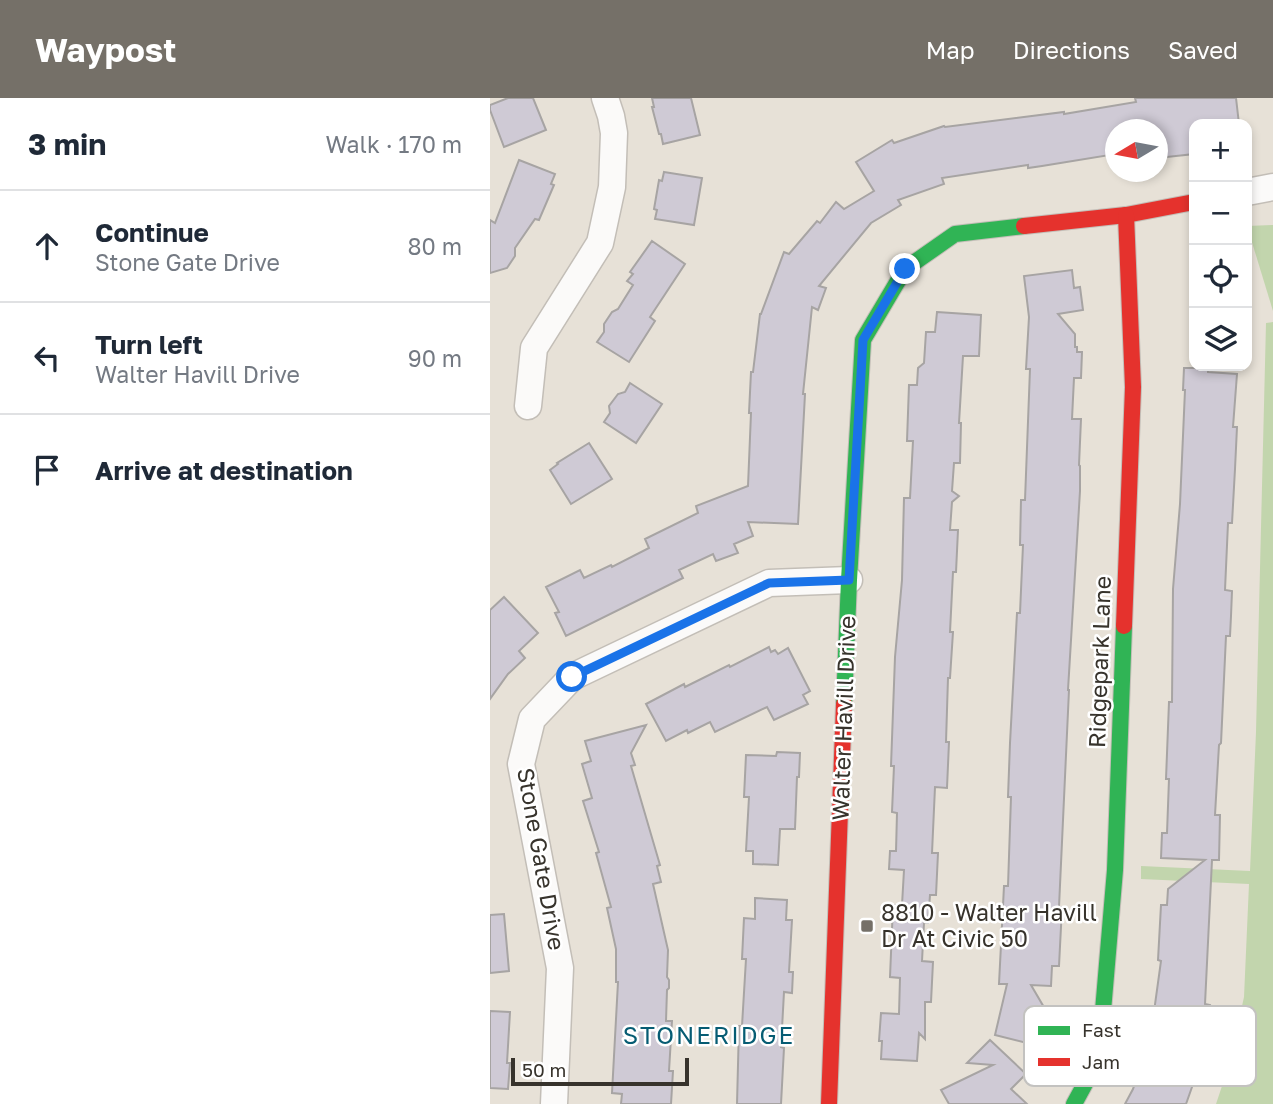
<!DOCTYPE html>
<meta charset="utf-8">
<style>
body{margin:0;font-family:"Golos Text",sans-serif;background:#f6f6f7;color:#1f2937}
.controls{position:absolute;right:21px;top:21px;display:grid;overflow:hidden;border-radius:14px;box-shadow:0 4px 10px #0003}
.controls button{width:63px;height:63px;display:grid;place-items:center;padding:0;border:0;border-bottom:2px solid #e0e1e3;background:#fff;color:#1f2937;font:35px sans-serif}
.compass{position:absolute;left:615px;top:21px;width:63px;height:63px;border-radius:50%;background:#fff;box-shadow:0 4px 10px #0003;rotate:260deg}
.scale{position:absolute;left:21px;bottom:18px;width:178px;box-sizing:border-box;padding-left:7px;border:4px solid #37332c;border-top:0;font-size:19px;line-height:24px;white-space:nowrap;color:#37332c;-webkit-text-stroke:5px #fff;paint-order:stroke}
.stop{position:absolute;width:21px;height:21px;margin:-16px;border:5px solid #1a73e8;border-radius:50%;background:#fff}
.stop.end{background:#1a73e8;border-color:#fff;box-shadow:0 2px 7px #0008}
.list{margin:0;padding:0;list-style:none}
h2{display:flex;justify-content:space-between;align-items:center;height:91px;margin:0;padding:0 28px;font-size:30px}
h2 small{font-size:23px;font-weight:400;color:#747a83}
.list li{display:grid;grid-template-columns:46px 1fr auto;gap:21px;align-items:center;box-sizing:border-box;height:112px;padding:0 28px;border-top:2px solid #e0e1e3}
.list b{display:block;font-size:26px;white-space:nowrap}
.list p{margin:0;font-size:23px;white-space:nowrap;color:#747a83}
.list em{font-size:23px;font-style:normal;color:#747a83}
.icon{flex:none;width:38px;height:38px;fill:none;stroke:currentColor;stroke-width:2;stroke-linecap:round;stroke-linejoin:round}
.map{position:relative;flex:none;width:783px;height:1006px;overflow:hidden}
header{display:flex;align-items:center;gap:42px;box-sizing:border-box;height:98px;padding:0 35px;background:#757068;color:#fff}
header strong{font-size:33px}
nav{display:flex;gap:38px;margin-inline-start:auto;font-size:24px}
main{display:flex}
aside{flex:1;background:#fff}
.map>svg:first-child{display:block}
.green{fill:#c2d5ad}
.building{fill:#cfcad5;stroke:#a7a4a3;stroke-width:2}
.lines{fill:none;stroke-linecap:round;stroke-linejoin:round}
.street-casing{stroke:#c3beb7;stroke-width:29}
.fast-casing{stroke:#c3beb7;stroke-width:18}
.jam-casing{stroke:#c3beb7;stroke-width:18}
.street{stroke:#fbfaf9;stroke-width:26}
.fast{stroke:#30b455;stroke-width:16}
.jam{stroke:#e5322d;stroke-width:16}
.route{stroke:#1a73e8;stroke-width:9}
.poi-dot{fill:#757068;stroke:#fff;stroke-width:2.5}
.labels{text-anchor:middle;stroke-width:5;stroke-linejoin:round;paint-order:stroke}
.street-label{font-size:23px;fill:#37332c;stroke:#fff}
.poi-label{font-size:23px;fill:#37332c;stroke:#fff;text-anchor:start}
.neighbourhood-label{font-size:24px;letter-spacing:2px;fill:#065c73;stroke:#fff}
.key{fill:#fff;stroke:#c3c2c0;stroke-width:2}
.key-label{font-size:19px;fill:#37332c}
</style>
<header>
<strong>Waypost</strong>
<nav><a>Map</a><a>Directions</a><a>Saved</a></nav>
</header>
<main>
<aside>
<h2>3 min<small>Walk · 170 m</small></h2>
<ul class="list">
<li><svg class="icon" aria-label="ahead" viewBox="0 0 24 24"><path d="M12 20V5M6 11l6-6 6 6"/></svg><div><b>Continue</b><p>Stone Gate Drive</p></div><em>80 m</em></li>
<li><svg class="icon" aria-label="left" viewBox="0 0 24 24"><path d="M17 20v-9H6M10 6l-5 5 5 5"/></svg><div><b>Turn left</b><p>Walter Havill Drive</p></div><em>90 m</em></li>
<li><svg class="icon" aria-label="arrive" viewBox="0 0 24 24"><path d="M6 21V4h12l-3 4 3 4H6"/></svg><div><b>Arrive at destination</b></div></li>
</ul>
</aside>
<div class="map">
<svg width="783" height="1006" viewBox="0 0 783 1006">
<rect width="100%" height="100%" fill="#e7e1d7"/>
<g class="green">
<path d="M783 127V213L757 128Z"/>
<path d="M783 224V1006H726L739 967 754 899 759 786 651 781V768L760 773 766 634 776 225Z"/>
</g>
<g class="building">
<path d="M18 0H43L56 32 14 49 0 12V7Z"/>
<path d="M162 0H201L210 37 173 46 171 36H169L162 9H164Z"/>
<path d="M645 0H746L749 26H704V56L668 60V32H626V56L552 68 538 70V67L452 80 454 86 408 102 411 107 381 125 329 188 336 190 328 212 322 209 313 296H315L308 426 258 424 263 438 244 446 248 455 226 463 223 456 189 472 193 480 76 538 65 515 69 514 56 489 90 472 94 480 121 467 122 469 159 450 155 441 208 415 206 408 258 388 261 315H259L261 274H263L270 216H271L294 154 299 156 327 123 330 125 346 104 354 111 384 93 366 64 402 42 404 45 454 28 455 29 574 14V16L646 4Z"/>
<path d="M29 62 65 76 61 86 64 87 49 122 45 121 25 150V158L17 170 0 175V122L5 125Z"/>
<path d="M174 74 212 80 204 127 165 121 167 112 164 111 169 82 172 83Z"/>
<path d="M162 143 195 166 160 219 165 223 139 264 107 244 114 234V226L122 214 128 211 143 187 137 183 143 176 140 174Z"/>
<path d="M582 172 584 190 590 189 593 212 568 216 585 236V249H587V254H592L591 280H584L582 321H591L589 367 590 368V393L578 592H579L569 809H572L569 868H562L561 888 541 887 555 911 551 927 558 929 553 949 505 937 517 886H509L514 788H518L521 699H518L520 645 527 515H530L533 447H530L531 402H535L540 271H536L539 219 534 178Z"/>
<path d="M447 214 491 217 489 258H473L469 325H471L470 365H464L462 393 469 398 462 404 460 432H468L466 474H463L460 534H463L460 580H458L456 644H459L457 690 445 689 442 755H448L446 797H440L438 825H434L432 863 443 864 441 904H435V941L429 935 427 963 391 961 392 943H389L391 915 409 916 410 880 400 879 403 807H412L414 772 399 771 400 753H406L407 715 402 714 404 668H401L405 559 412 482 414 400H420L423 343H417L419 287H427L428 270 434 265 436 234H445Z"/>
<path d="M694 270H718V274L747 276 743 329H747L745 371 742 425H738L735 492 742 493 741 518 740 538H736L731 645 729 647 725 717H730L729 762H722L715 906 720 907 714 955 696 1006H635L643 991 667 921H663L671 863 668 862 671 807H677L678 791 715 762 671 760 672 735H677L679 681H676L679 604H682L683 491 690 406 695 292H693Z"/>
<path d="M140 285 172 306 146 345 114 324 120 315 119 308 128 296 135 294Z"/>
<path d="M99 345 122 381 81 406 60 372 68 366 67 365Z"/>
<path d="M14 499 48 535 29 553 35 560 18 576 0 601V512Z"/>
<path d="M279 549 281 554 285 552 288 556 298 550 320 593 313 597 318 606 284 622 277 609 225 634 220 624 198 635 197 632 176 643 156 606 194 586 195 589 239 567 240 569Z"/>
<path d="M156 627 141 655 145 667 141 668 170 767 167 768 171 784 163 786 178 852 177 879 179 882V890L177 892 176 923H182L179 973H183L181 1006H131L132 996 122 995 128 884H126V851L117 810 121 809 106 755 109 754 93 703 102 700 92 666 101 663 95 643Z"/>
<path d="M287 654 310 655 309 679H307L305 731H290L288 767 263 766V753H256L259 699H254L256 657 286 658Z"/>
<path d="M265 800 297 802 296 822H302L299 874H303L302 895 294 894 291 949 294 950 291 1006H247L249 928H252L256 861H252L254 820 265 821Z"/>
<path d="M14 816 19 873 0 875V817Z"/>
<path d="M0 913 20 914 17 965H20L18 991 0 990Z"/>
<path d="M500 942 536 976 521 991 537 1006H459L451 992 503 967 477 965Z"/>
</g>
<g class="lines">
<defs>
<g id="street">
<path d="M757 94 783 89"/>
<path d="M38 308 44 250 110 145 122 89 124 35 121 18 115 0"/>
<path d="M64 1006 70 870 31 666 42 621 82 579 279 485 359 482"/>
</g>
<g id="fast">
<path d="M354 606 359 482 373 242 415 171 465 136 534 128"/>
<path d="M584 1006 609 960 625 772 634 528"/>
</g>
<g id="jam">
<path d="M534 128 636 117 704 104"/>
<path d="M634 528 643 289 636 117"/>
<path d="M339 1006 354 606"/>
</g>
</defs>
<use href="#street" class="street-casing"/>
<use href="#fast" class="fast-casing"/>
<use href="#jam" class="jam-casing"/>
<use href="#street" class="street"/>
<use href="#fast" class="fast"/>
<use href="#jam" class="jam"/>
</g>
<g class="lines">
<path class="route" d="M82 579 279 485 359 482 373 242 415 171"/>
</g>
<rect class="poi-dot" x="370" y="821" width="14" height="14" rx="3.5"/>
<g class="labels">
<g class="street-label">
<text transform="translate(610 564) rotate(-88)" y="8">Ridgepark Lane</text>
<text transform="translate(354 620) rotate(-88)" y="8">Walter Havill Drive</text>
<text transform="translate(51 761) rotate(80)" y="8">Stone Gate Drive</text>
</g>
<g class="poi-label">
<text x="391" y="823">8810 - Walter Havill<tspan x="391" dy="26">Dr At Civic 50</tspan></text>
</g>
<g class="neighbourhood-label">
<text x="219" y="946">STONERIDGE</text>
</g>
</g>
<rect x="534" y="908" width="232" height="80" rx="10" class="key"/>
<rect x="548" y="928" width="32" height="9" fill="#30b455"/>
<rect x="548" y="960" width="32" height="8" fill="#e5322d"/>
<g class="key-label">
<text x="592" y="939">Fast</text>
<text x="592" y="971">Jam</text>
</g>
</svg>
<div class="controls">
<button>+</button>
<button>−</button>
<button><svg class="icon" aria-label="locate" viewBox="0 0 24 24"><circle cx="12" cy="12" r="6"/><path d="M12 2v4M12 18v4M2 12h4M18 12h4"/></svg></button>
<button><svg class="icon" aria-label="layers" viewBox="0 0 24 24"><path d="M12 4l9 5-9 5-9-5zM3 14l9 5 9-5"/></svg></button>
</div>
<svg class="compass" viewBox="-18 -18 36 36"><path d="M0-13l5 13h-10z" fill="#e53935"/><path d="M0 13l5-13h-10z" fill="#747a83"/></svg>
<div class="scale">50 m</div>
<div class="stop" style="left:82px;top:579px"></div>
<div class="stop end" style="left:415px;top:171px"></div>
</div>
</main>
